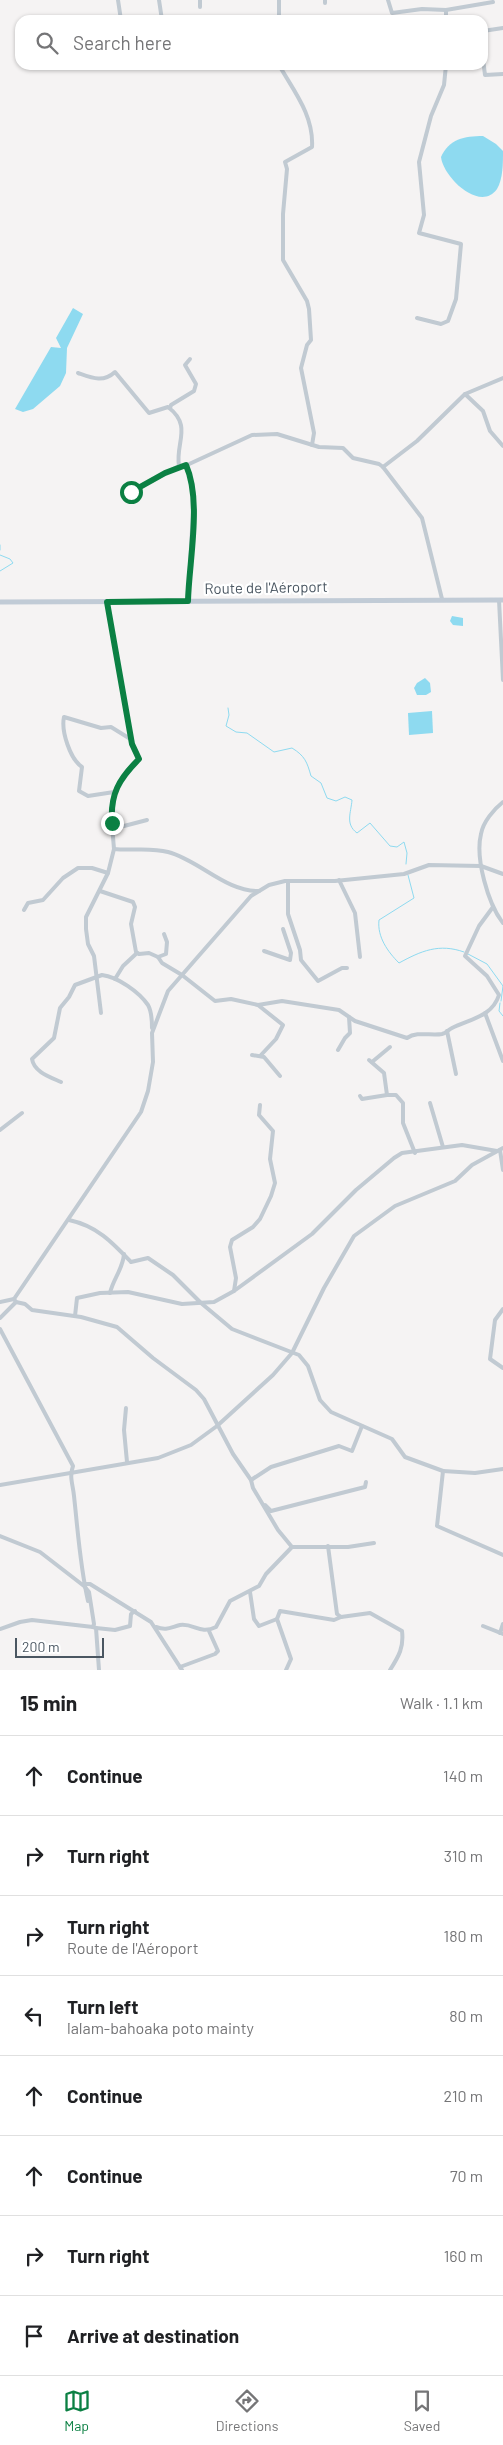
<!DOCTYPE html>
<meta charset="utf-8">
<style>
body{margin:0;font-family:Barlow,sans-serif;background:#f2f2f2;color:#202124}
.scale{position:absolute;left:15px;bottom:12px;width:89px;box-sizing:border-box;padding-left:5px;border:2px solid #4a5661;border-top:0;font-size:14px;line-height:18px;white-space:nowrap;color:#4a5661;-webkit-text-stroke:4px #fff;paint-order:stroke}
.stop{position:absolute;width:15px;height:15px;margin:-11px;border:4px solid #0b8043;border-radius:50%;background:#fff}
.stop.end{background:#0b8043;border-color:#fff;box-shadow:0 1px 5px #0008}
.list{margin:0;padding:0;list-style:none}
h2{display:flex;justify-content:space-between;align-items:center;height:65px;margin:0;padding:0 20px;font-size:21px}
h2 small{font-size:16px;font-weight:400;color:#757577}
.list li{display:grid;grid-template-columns:32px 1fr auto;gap:15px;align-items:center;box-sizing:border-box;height:80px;padding:0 20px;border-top:1px solid #e0e0e0}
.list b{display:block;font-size:19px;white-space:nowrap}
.list p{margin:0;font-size:16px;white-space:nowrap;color:#757577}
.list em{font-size:16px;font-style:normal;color:#757577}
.icon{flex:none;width:28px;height:28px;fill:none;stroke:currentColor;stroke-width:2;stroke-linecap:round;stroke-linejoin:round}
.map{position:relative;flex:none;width:503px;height:1670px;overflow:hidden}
.search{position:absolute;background:#fff;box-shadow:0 1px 4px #0004;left:15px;right:15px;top:15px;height:55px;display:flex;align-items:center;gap:12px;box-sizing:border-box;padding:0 18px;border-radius:15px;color:#757577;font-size:19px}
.sheet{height:705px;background:#fff}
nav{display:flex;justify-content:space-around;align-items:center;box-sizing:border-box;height:70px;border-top:1px solid #e0e0e0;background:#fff;font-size:14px;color:#757577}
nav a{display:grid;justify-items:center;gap:2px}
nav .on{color:#0b8043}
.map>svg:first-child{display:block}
.water{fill:#8edaf0}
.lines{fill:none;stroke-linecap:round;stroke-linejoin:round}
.stream{stroke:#8edaf0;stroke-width:1}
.minor{stroke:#c1cad2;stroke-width:4}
.secondary{stroke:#c1cbd6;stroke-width:5}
.route{stroke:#0b8043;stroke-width:6}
.labels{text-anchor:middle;stroke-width:4.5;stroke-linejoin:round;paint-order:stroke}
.street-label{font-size:15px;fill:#4a5661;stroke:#fff}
</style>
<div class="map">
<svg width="503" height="1670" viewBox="0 0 503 1670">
<rect width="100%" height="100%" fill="#f5f3f3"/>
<g class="water">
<path d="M483 136 496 144 503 151C503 163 503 179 497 189 480 213 443 177 441 157 449 139 464 136 483 136Z"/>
<path d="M73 308 83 314 67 348 66 373 60 386 33 409 23 412 15 409 51 347 61 348 56 338Z"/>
<path d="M452 616 463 618V626L453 625 450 621Z"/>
<path d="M425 678 430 683 431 692 426 695H417L414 688 417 683Z"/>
<path d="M432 711 433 733 409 735 408 713Z"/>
</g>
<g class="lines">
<g class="stream">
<path d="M0 545V550"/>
<path d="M0 555 10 559 13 563 0 571"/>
<path d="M228 708 229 715 226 726 236 732 247 733 274 752 292 748C305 756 307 762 311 776L321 783 327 798 336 801 345 797 352 800C351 813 345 824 357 833L370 823 390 846 397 847 404 842 407 853 406 864"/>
<path d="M408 875 414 898 379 920C377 937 388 952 399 963 421 951 439 943 464 952"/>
<path d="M468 954 487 964 503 986 501 1001"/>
<path d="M500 1003 499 1011 503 1016"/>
</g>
<g class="minor">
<path d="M118 0 121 20"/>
<path d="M159 0 162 20"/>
<path d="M200 0V7"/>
<path d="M279 0V20"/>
<path d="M325 0V3"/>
<path d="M388 0 392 13 422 9 446 10 493 2"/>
<path d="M446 10V20"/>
<path d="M483 31 503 28"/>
<path d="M483 59 485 75 503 74"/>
<path d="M279 65C293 90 314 115 312 147L285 162 287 169 283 214V260L307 301 309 309 311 340 307 345 301 368 314 433 312 445"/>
<path d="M417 318 441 324 448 321 456 299 461 244 419 233 424 215 419 162 431 116 444 85 446 65"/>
<path d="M78 373C92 378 103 383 115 372L149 413 168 407C193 426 175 443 179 466"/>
<path d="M503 378 465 394 483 411 490 431 503 446"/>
<path d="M170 408 171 405 194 391 196 384 185 365 190 359"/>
<path d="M383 467 417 441 465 394"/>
<path d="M131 492 179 466 187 465"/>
<path d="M499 600 503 680"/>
<path d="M188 601 194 494 187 465 252 435 277 434 319 447 343 448 353 458 379 464 383 467 422 518 442 599"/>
<path d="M114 792 88 796 79 791 82 767C70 759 61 731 64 717L101 728 111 727 132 740"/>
<path d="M503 802C494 809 483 822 481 834 475 858 488 904 503 923"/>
<path d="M112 823 124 826 147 820"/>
<path d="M114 849C132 851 150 847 168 852 199 860 226 892 259 891"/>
<path d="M339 880 355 913 360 957"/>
<path d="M288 881V914L300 950 301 960 318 981 342 968H347"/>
<path d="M100 891 133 902 135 907 131 924 136 952 139 954 149 953 158 957 162 963 182 975 215 1001 231 999 258 1005 282 1001 339 1010 355 1021 407 1038C417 1031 431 1036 442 1034 446 1033 448 1030 452 1028 470 1019 492 1017 499 995L487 976 465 956 479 926 493 907"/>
<path d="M24 910 28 903 43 900 63 878 78 868H92L108 873 114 849 111 813 114 792 129 769 139 759 132 744 107 602"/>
<path d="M264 951 290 960 291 953 283 929"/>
<path d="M158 957 166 954 167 942 164 934"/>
<path d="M115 979 123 966 137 953"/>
<path d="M258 1005 283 1025 276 1039 261 1055"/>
<path d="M101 1013 94 956 88 944 86 929V917L108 873"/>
<path d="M485 1013 503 1061"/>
<path d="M447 1031 456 1074"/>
<path d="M338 1050 345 1038 350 1033 349 1017"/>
<path d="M252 1055 264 1057 280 1076"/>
<path d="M369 1060 384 1073 387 1095H396L403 1103V1123L415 1153"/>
<path d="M372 1062 390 1047"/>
<path d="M61 1082C50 1077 34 1072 32 1059L54 1038 60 1008 69 997 75 985 102 975C118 977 139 992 148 1005 152 1012 152 1021 152 1028"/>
<path d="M360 1096 362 1099 387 1095"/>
<path d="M430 1103 443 1147"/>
<path d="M0 1130 22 1113"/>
<path d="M500 1150 503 1170"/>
<path d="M69 1220C97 1226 112 1242 131 1262L148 1258 173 1275 201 1303 232 1329 299 1355 308 1366 320 1400 331 1412 392 1439 405 1457 443 1471 437 1526 503 1555"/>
<path d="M234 1291 236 1278 230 1247 232 1240 253 1227 260 1219 271 1196 275 1183 270 1159 273 1131 259 1115 260 1105"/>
<path d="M110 1293C113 1279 123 1269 124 1254"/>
<path d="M14 1299 16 1302 25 1304 32 1310 81 1317 117 1327 153 1358 196 1390 204 1399 233 1454 251 1480 253 1488 278 1530 292 1547"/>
<path d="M0 1302 14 1299 141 1112 148 1091 153 1062 152 1033 168 991 251 896 269 885 285 881H335L404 874 429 865 481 866 503 874"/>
<path d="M503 1309 495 1320 490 1359 503 1368"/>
<path d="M75 1316 77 1298 100 1293 128 1292 182 1304 214 1302 234 1291 312 1234 356 1190 394 1158 402 1153 462 1145 497 1151"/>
<path d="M0 1318 16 1302"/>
<path d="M0 1329 73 1466C69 1477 73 1485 74 1496 78 1532 80 1566 88 1601"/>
<path d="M126 1408 124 1430 127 1462"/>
<path d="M443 1471 475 1473 503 1469"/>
<path d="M251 1480 271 1467 339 1446 352 1451 362 1426"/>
<path d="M0 1485 158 1458 191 1445 217 1426 273 1375 292 1353 324 1288 354 1236 395 1206 455 1181 472 1165 503 1148"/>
<path d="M265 1505 271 1511 365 1487 366 1482"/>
<path d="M0 1536 40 1552 84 1586 89 1592 94 1624 93 1627 96 1628 99 1670"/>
<path d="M328 1546 337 1614 341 1617 370 1613 402 1631C404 1647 399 1656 390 1670"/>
<path d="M83 1584H90L151 1622 182 1670"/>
<path d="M250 1592 254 1619 259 1626 277 1619"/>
<path d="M483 1626 503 1634"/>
<path d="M156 1627C167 1631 171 1627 180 1625 194 1623 200 1635 216 1627L230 1601 259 1586 266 1574 292 1547H348L374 1543"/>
<path d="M96 1628 115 1630 130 1626 131 1614 135 1611"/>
<path d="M0 1629 20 1622 32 1620 93 1627"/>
<path d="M500 1633 503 1624"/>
<path d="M180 1667 215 1654 218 1651 209 1631"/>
<path d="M286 1670 291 1659 277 1619 280 1611 334 1620 341 1617"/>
</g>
<path class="secondary" d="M0 602 503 600"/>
</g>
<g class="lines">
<path class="route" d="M112 823C110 794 119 779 139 759L132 744 107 602 188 601C189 561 202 501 186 465L165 473 131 492"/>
</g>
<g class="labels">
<g class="street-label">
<text transform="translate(266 588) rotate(-1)" y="5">Route de l'Aéroport</text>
</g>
</g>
</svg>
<div class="scale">200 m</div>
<div class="stop" style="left:131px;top:492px"></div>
<div class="stop end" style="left:112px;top:823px"></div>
<div class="search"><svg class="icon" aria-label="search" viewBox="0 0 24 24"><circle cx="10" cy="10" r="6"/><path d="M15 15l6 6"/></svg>Search here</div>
</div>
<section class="sheet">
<h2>15 min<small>Walk · 1.1 km</small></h2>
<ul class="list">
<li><svg class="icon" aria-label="ahead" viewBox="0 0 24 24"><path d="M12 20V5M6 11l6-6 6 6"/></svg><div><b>Continue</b></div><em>140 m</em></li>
<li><svg class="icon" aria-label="right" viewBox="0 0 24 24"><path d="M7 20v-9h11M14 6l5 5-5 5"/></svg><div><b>Turn right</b></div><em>310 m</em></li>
<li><svg class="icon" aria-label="right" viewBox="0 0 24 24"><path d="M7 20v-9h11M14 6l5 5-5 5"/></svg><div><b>Turn right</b><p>Route de l'Aéroport</p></div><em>180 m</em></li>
<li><svg class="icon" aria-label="left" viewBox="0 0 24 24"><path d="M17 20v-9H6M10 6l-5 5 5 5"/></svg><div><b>Turn left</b><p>lalam-bahoaka poto mainty</p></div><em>80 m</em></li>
<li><svg class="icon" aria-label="ahead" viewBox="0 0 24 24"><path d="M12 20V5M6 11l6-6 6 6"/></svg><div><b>Continue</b></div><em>210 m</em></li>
<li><svg class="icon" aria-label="ahead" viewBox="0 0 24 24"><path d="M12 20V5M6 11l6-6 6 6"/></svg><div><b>Continue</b></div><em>70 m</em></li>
<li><svg class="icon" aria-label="right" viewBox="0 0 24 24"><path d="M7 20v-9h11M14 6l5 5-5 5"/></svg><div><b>Turn right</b></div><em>160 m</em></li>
<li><svg class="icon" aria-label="arrive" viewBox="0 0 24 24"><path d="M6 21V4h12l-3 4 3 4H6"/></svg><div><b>Arrive at destination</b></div></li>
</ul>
</section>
<nav>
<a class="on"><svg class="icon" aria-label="map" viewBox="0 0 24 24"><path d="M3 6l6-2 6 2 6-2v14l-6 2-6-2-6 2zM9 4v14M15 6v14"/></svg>Map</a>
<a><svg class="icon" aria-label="directions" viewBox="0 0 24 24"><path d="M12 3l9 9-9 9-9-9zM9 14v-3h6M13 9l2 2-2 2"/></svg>Directions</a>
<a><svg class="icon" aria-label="saved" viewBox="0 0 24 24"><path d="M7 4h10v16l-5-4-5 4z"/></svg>Saved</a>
</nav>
